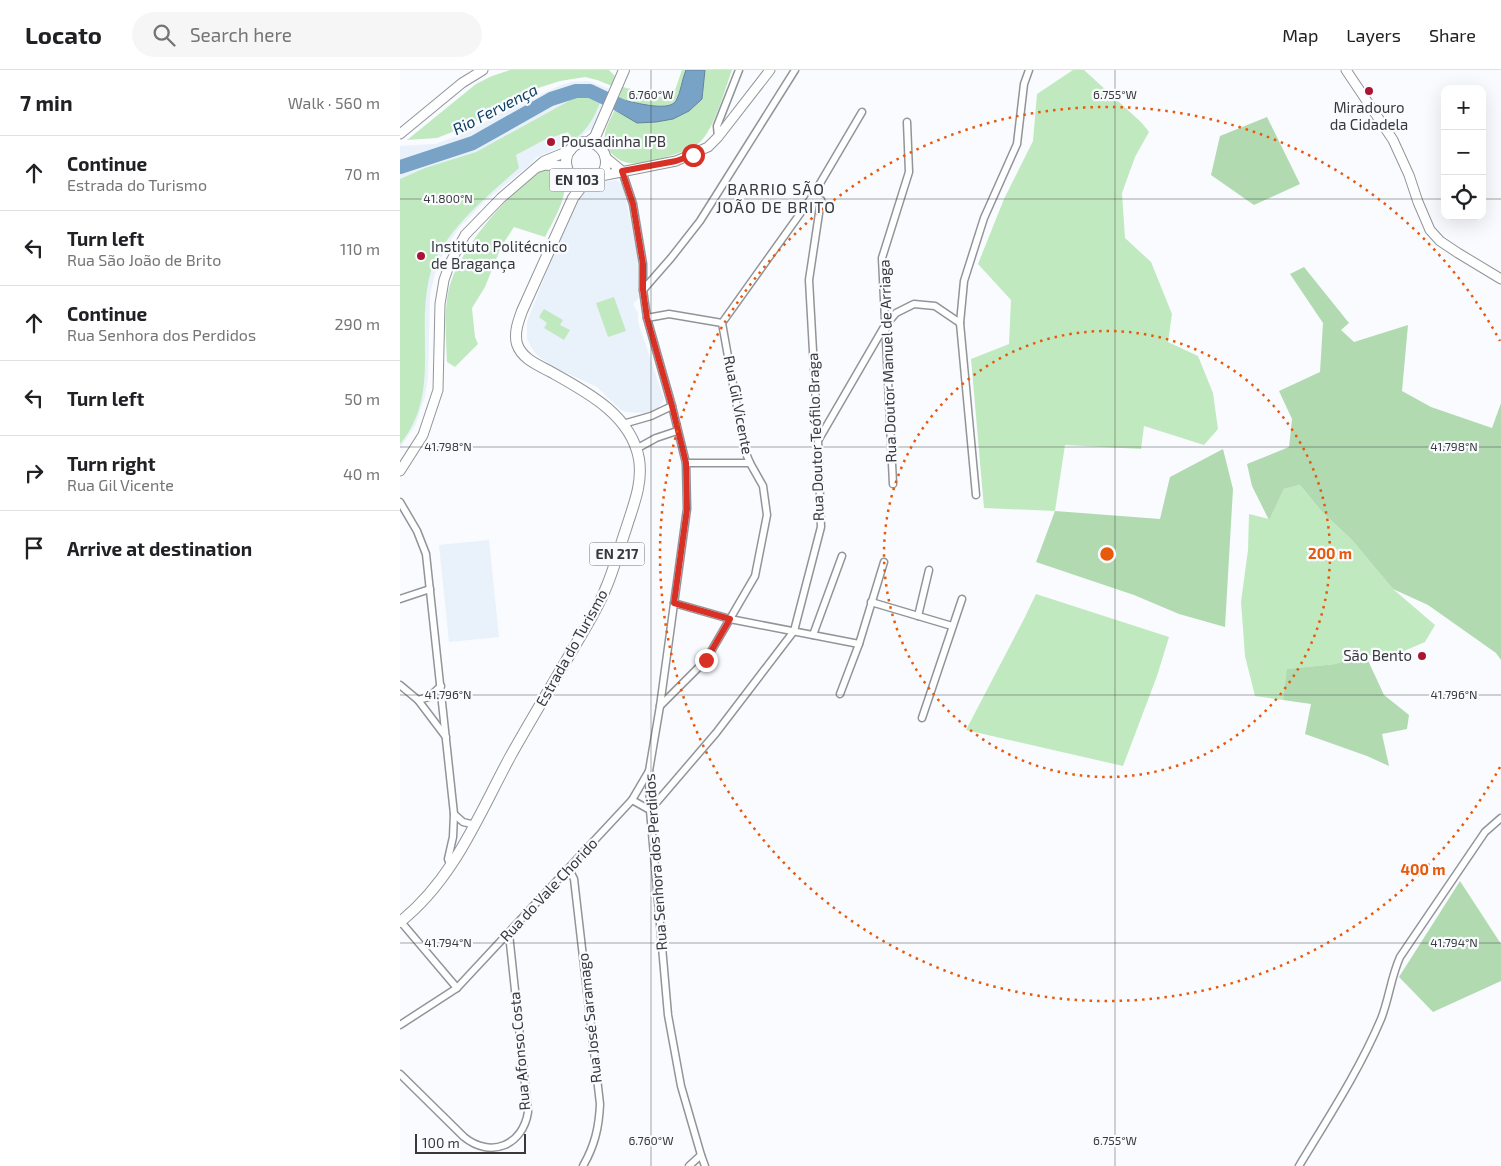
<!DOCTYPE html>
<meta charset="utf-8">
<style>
body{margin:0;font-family:"Exo 2",sans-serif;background:#f6f6f6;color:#202124}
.controls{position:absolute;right:15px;top:15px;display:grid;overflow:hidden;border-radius:10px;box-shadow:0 5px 20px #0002}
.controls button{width:45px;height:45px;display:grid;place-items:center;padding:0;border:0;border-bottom:1px solid #e0e0e0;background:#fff;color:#202124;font:25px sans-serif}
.scale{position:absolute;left:15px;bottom:12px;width:111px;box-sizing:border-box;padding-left:5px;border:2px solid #37393b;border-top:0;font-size:14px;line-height:18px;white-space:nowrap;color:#37393b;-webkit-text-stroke:4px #f9fbfe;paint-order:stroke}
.stop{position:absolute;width:15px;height:15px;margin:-11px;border:4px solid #d93025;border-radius:50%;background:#fff}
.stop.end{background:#d93025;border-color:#fff;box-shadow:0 1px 5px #0008}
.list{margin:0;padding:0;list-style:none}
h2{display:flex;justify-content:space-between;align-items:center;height:65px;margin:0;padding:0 20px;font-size:21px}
h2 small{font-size:16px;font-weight:400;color:#757577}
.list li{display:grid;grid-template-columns:32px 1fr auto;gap:15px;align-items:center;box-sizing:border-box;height:75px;padding:0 20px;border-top:1px solid #e0e0e0}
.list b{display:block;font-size:19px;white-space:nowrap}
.list p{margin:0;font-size:16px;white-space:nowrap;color:#757577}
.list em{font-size:16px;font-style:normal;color:#757577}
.icon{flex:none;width:28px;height:28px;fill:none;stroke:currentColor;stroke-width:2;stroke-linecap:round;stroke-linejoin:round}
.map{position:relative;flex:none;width:1101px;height:1096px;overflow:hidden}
header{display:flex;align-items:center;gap:30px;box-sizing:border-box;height:70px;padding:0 25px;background:#fff;border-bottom:1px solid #e0e0e0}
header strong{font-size:24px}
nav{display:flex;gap:28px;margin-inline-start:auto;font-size:18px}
.search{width:350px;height:45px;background:#f6f6f6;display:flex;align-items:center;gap:12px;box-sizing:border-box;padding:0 18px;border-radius:28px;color:#757577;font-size:19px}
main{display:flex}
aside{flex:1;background:#fff}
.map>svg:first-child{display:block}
.built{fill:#e9f1fa}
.green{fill:#c1e9c0}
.forest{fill:#b1dab1}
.water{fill:#79a2c7;stroke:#65829d}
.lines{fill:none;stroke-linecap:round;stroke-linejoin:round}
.river{stroke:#79a2c7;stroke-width:14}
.street-casing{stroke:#91959a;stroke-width:9}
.secondary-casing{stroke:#91959a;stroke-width:11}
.primary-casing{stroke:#91959a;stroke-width:12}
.street{stroke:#fff;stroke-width:6}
.secondary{stroke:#fff;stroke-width:9}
.primary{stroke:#fff;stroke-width:10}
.route{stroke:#d93025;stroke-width:6}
.ticks{fill:none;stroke:#37393b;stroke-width:1;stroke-opacity:0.45}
.ring{fill:none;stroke:#e8590c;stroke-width:2.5;stroke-dasharray:2.5 5}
.poi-dot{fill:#ab1532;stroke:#f9fbfe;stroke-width:2}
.labels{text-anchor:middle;stroke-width:4.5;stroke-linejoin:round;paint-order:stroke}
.shield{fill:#f9fbfe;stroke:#717376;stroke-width:1}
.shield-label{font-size:14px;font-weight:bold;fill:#37393b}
.poi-label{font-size:15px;fill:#37393b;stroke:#f9fbfe;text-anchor:start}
.street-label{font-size:15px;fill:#37393b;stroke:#f9fbfe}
.water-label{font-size:16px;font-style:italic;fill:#0e3f63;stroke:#f9fbfe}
.neighbourhood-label{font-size:16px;letter-spacing:1px;fill:#35393d;stroke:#f9fbfe}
.ticks-label{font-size:12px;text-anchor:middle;fill:#37393b;stroke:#f9fbfe;stroke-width:4.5;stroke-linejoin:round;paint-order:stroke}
.centre{fill:#e8590c;stroke:#f9fbfe;stroke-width:2.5}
.ring-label{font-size:15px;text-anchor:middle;font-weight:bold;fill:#e8590c;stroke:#f9fbfe;stroke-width:4.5;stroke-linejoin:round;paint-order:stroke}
</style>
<header>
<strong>Locato</strong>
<div class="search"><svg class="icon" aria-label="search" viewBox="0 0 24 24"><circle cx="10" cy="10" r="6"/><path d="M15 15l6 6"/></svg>Search here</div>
<nav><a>Map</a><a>Layers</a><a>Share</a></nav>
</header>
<main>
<aside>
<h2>7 min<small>Walk · 560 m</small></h2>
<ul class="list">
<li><svg class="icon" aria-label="ahead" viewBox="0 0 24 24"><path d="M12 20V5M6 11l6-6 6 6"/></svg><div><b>Continue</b><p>Estrada do Turismo</p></div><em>70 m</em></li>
<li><svg class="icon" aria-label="left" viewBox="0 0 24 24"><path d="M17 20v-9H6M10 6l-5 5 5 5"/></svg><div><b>Turn left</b><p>Rua São João de Brito</p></div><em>110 m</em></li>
<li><svg class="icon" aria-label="ahead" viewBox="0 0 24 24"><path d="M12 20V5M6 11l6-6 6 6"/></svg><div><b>Continue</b><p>Rua Senhora dos Perdidos</p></div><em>290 m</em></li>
<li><svg class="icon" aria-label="left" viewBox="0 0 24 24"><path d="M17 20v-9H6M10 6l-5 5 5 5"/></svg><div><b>Turn left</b></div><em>50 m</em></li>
<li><svg class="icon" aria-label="right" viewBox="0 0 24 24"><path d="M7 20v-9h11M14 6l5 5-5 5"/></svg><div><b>Turn right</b><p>Rua Gil Vicente</p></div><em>40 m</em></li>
<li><svg class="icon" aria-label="arrive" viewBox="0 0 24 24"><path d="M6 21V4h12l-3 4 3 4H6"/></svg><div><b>Arrive at destination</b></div></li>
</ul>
</aside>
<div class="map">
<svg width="1101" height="1096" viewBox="0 0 1101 1096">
<rect width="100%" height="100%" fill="#f9fbfe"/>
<g class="built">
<path d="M188 11 210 19 194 57 175 71 137 87 132 93 84 132 59 158 47 176 37 196 30 224 28 308 25 327 15 356 0 378V76L36 74 70 61 104 41 159 16 171 12Z"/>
<path d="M216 110 223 115 237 184 239 227 233 234 238 243V252L264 329 258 338 244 343 226 342 221 340 197 317 150 295 137 285 131 277 127 268V252L173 134 182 123 203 112Z"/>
<path d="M89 470 99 567 49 572 39 475Z"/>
</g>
<g class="green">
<path d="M110 0H209L215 6 212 16 197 10 185 7 160 11 135 19 102 35 70 55 37 68 7 70 76 14 92 6Z"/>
<path d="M282 0H332C325 19 314 60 299 73 289 82 243 95 230 93 219 92 207 82 205 71 203 60 211 49 215 39 218 32 220 24 223 17L261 27 274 23Z"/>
<path d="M673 0H684L742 53 749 62 735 87 722 123 725 168 751 192 772 244 768 272 798 286 813 323 818 359 804 375 744 356 741 379 665 375 655 441 584 438 571 289 609 274 611 230 578 194 604 129 633 71 637 24Z"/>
<path d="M176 27H188L200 33C193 49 188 60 173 70L168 62 144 70 116 85 119 98C87 127 39 164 29 209 16 265 41 325 0 374V109L25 98 76 82Z"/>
<path d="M143 100H155C158 103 162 105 163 109 170 124 152 153 145 167L114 157 101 177 85 217 72 238 75 267 78 274 55 297 47 292C46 269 44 245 48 223 55 183 109 121 143 100Z"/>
<path d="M214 227 226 261 208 267 196 233Z"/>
<path d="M144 239 163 250 160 255 170 260 164 270 144 258 147 253 139 247Z"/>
<path d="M900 415 922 442 951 469 993 519 1035 555 1025 572 985 589 965 584 935 594 888 599 883 630 855 626 845 586 841 532 848 480 849 444 869 449 884 419Z"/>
<path d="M636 524 769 567 757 606 723 696 566 660 624 549Z"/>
</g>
<g class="forest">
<path d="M867 47 900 114 854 135 811 105 820 66Z"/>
<path d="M904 197 949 253 941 260 954 272 1008 255 1002 321 1031 337 1092 358 1101 333V590L1096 583 1028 535 993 519 951 469 922 442 900 415 884 419 869 450 852 416 847 394 889 377 892 349 879 321 920 302 923 253 890 204Z"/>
<path d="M823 379 833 419 825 557 779 544 734 525 636 492 655 441 760 449 770 407Z"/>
<path d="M965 584 984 625 1009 645 1007 659 982 664 989 696 967 686 905 664 911 634 883 630 887 599 935 594Z"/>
<path d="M1060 811 1101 874V911L1033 942 999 907Z"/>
</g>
<path class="water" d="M286 0H305L302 29 289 41 273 49 256 52 237 53 215 40 218 29C230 31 268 43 276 31 281 22 282 9 286 0Z"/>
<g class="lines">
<path class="river" d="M0 97 73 73 151 29 176 21H190L228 39 234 40"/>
<defs>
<g id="street">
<path d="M318 67 317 56 339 0"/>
<path d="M222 101 233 134 243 194V220L247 248 272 336 286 393 287 439 260 636 249 701 250 740 268 945 281 1016 301 1085 305 1096"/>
<path d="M243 220 271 188 300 151 395 0"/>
<path d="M247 248 269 244 322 253 345 381 350 393 363 416 367 445 355 506 306 590 260 636"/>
<path d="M322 253 412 127 462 42"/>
<path d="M223 354 251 346 272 336"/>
<path d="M419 369 484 257 496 243 514 234 535 236 560 253"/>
<path d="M236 379 256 368 277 361"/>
<path d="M286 393H350"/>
<path d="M493 414 482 188 509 102 507 52"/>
<path d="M576 425 560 253 564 211 584 148 617 74 624 14 629 0"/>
<path d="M0 432 17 461 26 484 54 744 53 767 48 789 51 797"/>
<path d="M0 529 30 519"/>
<path d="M471 532 552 556"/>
<path d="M274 533 330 549 459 574 484 492"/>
<path d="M518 546 529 500"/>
<path d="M413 565 442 486"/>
<path d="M0 615 18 630 46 667"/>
<path d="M440 624 459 574"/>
<path d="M18 630 29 627 41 616"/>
<path d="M522 648 562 529"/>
<path d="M232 730 249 701"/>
<path d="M54 744 63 752 75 755"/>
<path d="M169 799 174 809 200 1034C199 1057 195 1075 183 1096"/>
<path d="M1 852 57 918"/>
<path d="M0 955 57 918 232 730 250 740 316 663 394 561 421 457 418 370 409 210 421 130 412 127"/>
<path d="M0 1004 64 1067C91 1089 123 1075 128 1042L109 864"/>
<path d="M289 1096 301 1085"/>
<path d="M899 1096C928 1048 959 1001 981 949 989 929 991 907 1000 887L1085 762 1101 748"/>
</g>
<g id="secondary">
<path d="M946 0 993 70 1009 105 1018 132 1030 160 1040 171 1058 183 1101 209"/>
<path d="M0 64 62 13 83 0"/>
<path d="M205 87 222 101"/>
<path d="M139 97 145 95 167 96"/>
<path d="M201 106 276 91 308 77 318 67 370 0"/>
<path d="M0 401 23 365 38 320 40 234 44 210 50 193 65 165 101 128 144 91 171 80"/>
</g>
<g id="primary">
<circle cx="186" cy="92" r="20"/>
<path d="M187 73 195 67 224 0"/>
<path d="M0 852C54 809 78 746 110 687 130 651 152 615 173 579 184 560 197 540 205 520 214 500 219 479 226 459 233 436 243 414 239 389 231 345 187 322 151 302 138 295 122 289 117 274 114 263 118 252 122 241L173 128 185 112"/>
</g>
</defs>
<use href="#street" class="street-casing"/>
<use href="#secondary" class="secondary-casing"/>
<use href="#primary" class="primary-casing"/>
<use href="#street" class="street"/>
<use href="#secondary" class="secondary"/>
<use href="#primary" class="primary"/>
</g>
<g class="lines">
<path class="route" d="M293 85 276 91 222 101 233 134 243 194V220L247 248 272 336 286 393 287 439 274 533 330 549 306 590"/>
</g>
<path class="ticks" d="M251 0V1096M715 0V1096M0 129H1045M1082 129H1101M0 377H1101M0 625H1101M0 873H1101"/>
<g class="ring">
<circle cx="707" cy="484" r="223"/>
<path d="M1100 697A447 447 0 1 1 1100 271"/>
</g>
<g class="poi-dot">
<circle cx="969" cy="21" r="5"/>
<circle cx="151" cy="72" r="5"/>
<circle cx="21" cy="186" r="5"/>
<circle cx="1022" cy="586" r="5"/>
</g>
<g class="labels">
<g class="shield">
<rect x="149.5" y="98.5" width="55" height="23" rx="4"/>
<rect x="189.5" y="472.5" width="55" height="23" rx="4"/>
</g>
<g class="shield-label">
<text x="177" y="115">EN 103</text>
<text x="217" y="489">EN 217</text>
</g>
<g class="poi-label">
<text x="969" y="43" text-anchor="middle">Miradouro<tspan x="969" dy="17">da Cidadela</tspan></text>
<text x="161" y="77">Pousadinha IPB</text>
<text x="31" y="182">Instituto Politécnico<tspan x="31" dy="17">de Bragança</tspan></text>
<text x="1012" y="591" text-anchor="end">São Bento</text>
</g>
<g class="street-label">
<text transform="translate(488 291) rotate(-92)" y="5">Rua Doutor Manuel de Arriaga</text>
<text transform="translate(338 335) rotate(79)" y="5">Rua Gil Vicente</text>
<text transform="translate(416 367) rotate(-92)" y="5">Rua Doutor Teófilo Braga</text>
<text transform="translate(172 578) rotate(-61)" y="5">Estrada do Turismo</text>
<text transform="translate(256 792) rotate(-94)" y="5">Rua Senhora dos Perdidos</text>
<text transform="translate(149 820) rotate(-47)" y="5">Rua do Vale Chorido</text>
<text transform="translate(190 948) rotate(-96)" y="5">Rua José Saramago</text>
<text transform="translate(120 981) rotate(-95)" y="5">Rua Afonso Costa</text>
</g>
<g class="water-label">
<text transform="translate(95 39) rotate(-27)" y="6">Rio Fervença</text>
</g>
<g class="neighbourhood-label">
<text x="376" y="125">BARRIO SÃO<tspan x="376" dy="18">JOÃO DE BRITO</tspan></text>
</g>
</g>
<g class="ticks-label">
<text x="251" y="29">6.760°W</text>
<text x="715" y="29">6.755°W</text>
<text x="48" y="133">41.800°N</text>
<text x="48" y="381">41.798°N</text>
<text x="1054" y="381">41.798°N</text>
<text x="48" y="629">41.796°N</text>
<text x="1054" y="629">41.796°N</text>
<text x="48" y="877">41.794°N</text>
<text x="1054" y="877">41.794°N</text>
<text x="251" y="1075">6.760°W</text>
<text x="715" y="1075">6.755°W</text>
</g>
<circle cx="707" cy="484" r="8" class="centre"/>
<g class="ring-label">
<text x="930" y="489">200 m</text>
<text x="1023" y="805">400 m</text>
</g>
</svg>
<div class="controls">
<button>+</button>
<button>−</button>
<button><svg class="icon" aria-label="locate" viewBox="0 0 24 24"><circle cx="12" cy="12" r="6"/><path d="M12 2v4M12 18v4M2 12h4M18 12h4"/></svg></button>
</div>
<div class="scale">100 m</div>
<div class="stop" style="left:293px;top:85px"></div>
<div class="stop end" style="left:306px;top:590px"></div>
</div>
</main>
